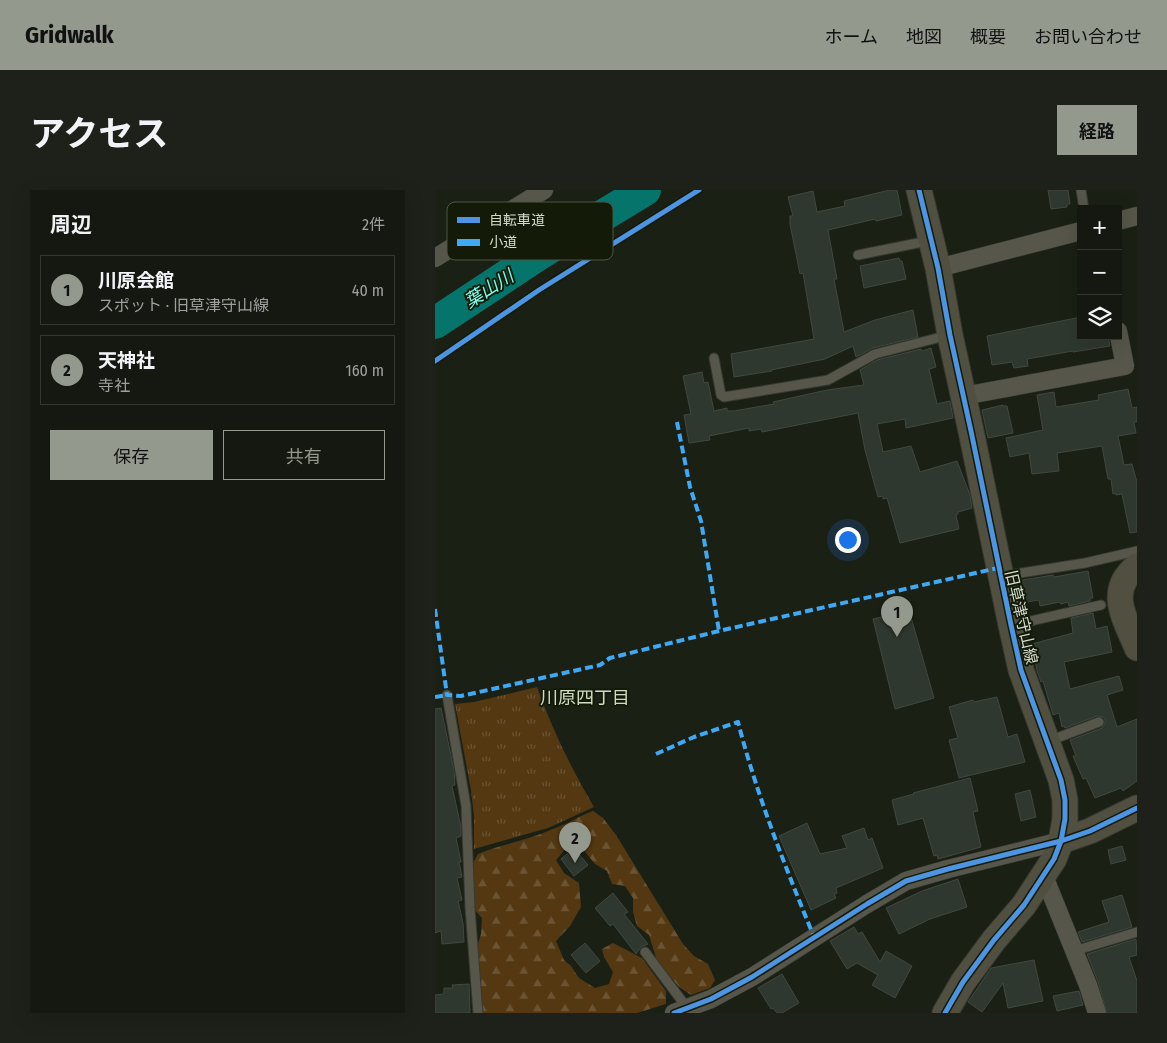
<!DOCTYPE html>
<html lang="ja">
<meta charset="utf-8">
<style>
body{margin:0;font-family:"Fira Sans Condensed","Noto Sans JP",sans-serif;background:#1d2119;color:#f1f3f6}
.controls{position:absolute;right:15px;top:15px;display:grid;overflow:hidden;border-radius:0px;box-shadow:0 5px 20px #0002}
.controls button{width:45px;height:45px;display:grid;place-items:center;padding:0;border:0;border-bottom:1px solid #333730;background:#141810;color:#f1f3f6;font:25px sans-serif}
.you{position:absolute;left:412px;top:349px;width:18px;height:18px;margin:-12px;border:4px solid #fff;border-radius:50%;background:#1a73e8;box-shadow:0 0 0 8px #1a73e833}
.badge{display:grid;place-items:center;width:32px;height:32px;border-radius:50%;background:#94998d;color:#111;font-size:16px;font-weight:700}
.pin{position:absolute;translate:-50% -41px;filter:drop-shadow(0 1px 2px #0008)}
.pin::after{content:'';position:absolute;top:26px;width:18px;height:15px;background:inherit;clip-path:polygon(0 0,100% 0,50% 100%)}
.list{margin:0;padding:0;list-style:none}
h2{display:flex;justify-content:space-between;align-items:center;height:65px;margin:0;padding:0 20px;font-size:21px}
h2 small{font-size:16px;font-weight:400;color:#9da09f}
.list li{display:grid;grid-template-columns:32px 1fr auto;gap:15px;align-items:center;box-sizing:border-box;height:70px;margin:0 10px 10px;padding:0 10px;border:1px solid #333730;border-radius:0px}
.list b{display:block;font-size:19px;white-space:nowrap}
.list p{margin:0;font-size:16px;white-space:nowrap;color:#9da09f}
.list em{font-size:16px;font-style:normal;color:#9da09f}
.actions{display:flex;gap:10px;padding:15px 20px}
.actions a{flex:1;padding:11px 0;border:1px solid #94998d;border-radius:0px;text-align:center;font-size:18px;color:#94998d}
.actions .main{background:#94998d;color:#111}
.icon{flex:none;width:28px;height:28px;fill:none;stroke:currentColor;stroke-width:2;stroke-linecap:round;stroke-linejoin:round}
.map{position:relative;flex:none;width:702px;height:823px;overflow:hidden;border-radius:0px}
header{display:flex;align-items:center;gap:30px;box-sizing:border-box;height:70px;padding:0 25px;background:#94998d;color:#111}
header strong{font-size:24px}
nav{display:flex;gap:28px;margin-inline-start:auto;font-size:18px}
.intro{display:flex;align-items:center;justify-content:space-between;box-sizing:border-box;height:120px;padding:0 30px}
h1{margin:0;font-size:35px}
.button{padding:12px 22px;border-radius:0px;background:#94998d;color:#111;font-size:18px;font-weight:700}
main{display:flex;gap:30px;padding:0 30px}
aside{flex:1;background:#141810;border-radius:0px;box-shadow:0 5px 20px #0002}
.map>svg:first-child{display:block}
.forest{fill:url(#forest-firs)}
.park{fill:url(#park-tufts)}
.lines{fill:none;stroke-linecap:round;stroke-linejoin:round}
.river{stroke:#05756b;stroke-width:32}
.building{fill:#2e382e;stroke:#40483f}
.lane-casing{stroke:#353930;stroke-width:11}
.street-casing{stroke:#353930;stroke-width:19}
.secondary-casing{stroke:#353930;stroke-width:27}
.lane{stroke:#56564a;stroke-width:9}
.street{stroke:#56564a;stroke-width:18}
.secondary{stroke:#515040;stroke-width:25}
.quiet{stroke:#3fa9f5;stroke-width:4;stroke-dasharray:8 4;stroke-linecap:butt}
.cycleway-casing{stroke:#131b08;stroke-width:8}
.cycleway{stroke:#4d94e3;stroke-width:5}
.labels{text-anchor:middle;stroke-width:4;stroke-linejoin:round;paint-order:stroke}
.street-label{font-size:16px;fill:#d5dace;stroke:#131b08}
.water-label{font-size:18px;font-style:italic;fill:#7bfced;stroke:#131b08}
.neighbourhood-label{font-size:18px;fill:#cfdbc2;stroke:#131b08}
.key{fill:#131b08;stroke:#4d5443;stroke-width:1}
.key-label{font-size:14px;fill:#d5dace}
</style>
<header>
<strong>Gridwalk</strong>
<nav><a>ホーム</a><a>地図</a><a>概要</a><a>お問い合わせ</a></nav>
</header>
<div class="intro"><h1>アクセス</h1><a class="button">経路</a></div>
<main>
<aside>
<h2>周辺<small>2件</small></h2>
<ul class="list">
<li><span class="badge">1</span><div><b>川原会館</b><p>スポット · 旧草津守山線</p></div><em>40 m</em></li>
<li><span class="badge">2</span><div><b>天神社</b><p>寺社</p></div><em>160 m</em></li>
</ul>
<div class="actions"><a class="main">保存</a><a>共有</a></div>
</aside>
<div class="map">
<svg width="702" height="823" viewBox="0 0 702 823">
<defs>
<pattern id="forest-firs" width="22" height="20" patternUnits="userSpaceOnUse" patternTransform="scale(1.25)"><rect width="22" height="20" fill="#533812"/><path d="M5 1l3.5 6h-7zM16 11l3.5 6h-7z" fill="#6b5433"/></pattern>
<pattern id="park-tufts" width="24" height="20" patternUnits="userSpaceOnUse" patternTransform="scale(1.25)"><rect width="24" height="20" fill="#533812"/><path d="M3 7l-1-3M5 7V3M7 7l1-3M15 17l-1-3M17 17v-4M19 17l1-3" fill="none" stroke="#6b5433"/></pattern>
</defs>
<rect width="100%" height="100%" fill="#1b2015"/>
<path class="forest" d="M158 621 168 628 181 645 248 754 259 766 273 774 280 790 275 798 256 805 244 797 222 771 214 745 202 736 198 722V708L190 696 177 694 172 681 160 674 146 657 134 655 121 670 129 683 144 693 146 717 135 736 121 751 129 770 136 776 144 788 160 798 174 794 178 782 169 767 167 759 178 753 207 768 231 801V814L202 823H41L40 764 46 744 47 728 34 714 36 677 43 664C67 654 94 650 118 639 132 634 144 626 158 621Z"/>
<path class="park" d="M102 497C117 539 136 578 159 617L113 638 39 659V626L36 600 20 514 39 512Z"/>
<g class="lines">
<path class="river" d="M0 133 106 63 210 0"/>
</g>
<g class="building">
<path d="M455 0H462L467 25 441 31 440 29 393 40 402 89H399L409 142 440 130 478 120 483 147 438 158 421 167 418 156 390 169 336 180 337 181 299 187 296 164 379 149 368 83 365 84 355 34V26H358L353 7 378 1 382 22 410 16 409 11Z"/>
<path d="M613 0H633L635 14H632V17L616 19Z"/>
<path d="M464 68 465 71H467L471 89 429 98 425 76Z"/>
<path d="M646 127V146H673L675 156 638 162V161L592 169 593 176 579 178 577 172 557 175 552 146Z"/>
<path d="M496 158 501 177 494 179 502 214 515 211 518 228 471 238 470 229 442 234 448 262 476 256 485 282 522 271 535 305 537 318 523 322V324L521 325 524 339 465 353 452 308 448 309V306L443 307 430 260 423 223 327 242 326 239 314 241V238L274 246 275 250 254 253 249 225 256 224 248 186 267 182 269 193 273 192 279 221 292 218V221H299L339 214 338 212 392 200 429 195 425 180 442 170 486 159 487 161Z"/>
<path d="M693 199 697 218 702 217V232H699L701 243 683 246 689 275 697 274 702 292V342L695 343 687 304 681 305 680 303 678 304 676 289H673L667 256 622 263 624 281 597 284 594 263 575 267 571 248 608 240 602 205 619 202 621 217 664 210 663 205Z"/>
<path d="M568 215V216H572L578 243 553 248 547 220Z"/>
<path d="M653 381 658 408H655V411L634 416 633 412 626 414 625 412 605 416 604 410 586 413 582 391 618 385 619 387Z"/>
<path d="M469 418 470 421 474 420 499 508 460 519 438 429 450 426 449 423Z"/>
<path d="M658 423 661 439 672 436 677 462 629 472 635 499 684 486 688 500 672 505 682 537 702 529V591L688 601 686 598 660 608 651 588 648 589 638 566H641L635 550 667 538 670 533V529L668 527 662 526 630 538 629 536 627 537 624 523 618 525 608 491 606 492 602 481 597 454 638 443 636 428Z"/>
<path d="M562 507 573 547 582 544 590 572 524 588 514 550 523 548 514 517 538 510 539 512Z"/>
<path d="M6 518 19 580 20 595 17 596 26 637V646L21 648 26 672H24L27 687 22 688 27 710 23 711 28 733 29 752 7 754 6 741 0 743V519Z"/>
<path d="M535 588 543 621 538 622 546 657 503 669 502 665 499 666 488 628 463 635 457 610 479 604 478 603Z"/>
<path d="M595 600 601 627 586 631 580 604Z"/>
<path d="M372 633 385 664 412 658 407 646 429 638 433 650 437 648 448 678 401 698 402 703 399 704 401 708 376 720 344 646Z"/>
<path d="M687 656 691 670 676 674 673 660Z"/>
<path d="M139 658 153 675 139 686 126 669Z"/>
<path d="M523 689 532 717 495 729 464 744 451 718 487 701Z"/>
<path d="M178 703 193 722 189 724 213 754 206 757 201 764 178 734 175 736 160 718Z"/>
<path d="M687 705 697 737 647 752 643 742 674 732 667 711Z"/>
<path d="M419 737 423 744 427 742 445 772 451 761 477 776 460 808 437 795 443 785 422 773 412 779 395 751Z"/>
<path d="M701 749 702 765 694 767 702 791V823H672L663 792 652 764Z"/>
<path d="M150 753 165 771 151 783 136 765Z"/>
<path d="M599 770 608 811 573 818 568 793 547 822 533 812 556 778Z"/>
<path d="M347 784 364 813 347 823H342L338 818 336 819 323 798Z"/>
<path d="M34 794 35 823H0V805L9 804V798H18L17 795Z"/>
<path d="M644 801 648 815 622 821 618 806Z"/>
</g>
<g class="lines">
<defs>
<g id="lane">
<path d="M646 0 649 19"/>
<path d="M423 65 493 51"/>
<path d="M279 168 286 205 289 207 393 190 440 164 514 145"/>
<path d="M567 386 650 373 702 361"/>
<path d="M578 435 666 415"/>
<path d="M12 505 31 616 35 718 43 823"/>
<path d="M614 551 664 532"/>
<path d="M639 761 702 742"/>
<path d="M210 762 253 819"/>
</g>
<g id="street">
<path d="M683 31 702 26"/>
<path d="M0 68 109 0"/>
<path d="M503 78 646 41"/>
<path d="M528 206 690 176 683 141"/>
<path d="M609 686 653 795 662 823"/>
<path d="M239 823 276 809 317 787 432 714 471 691 513 679 626 651"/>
</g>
<g id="secondary">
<path d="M484 0 503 78 515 145 536 241 576 435 586 480 626 590 630 610V629L626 651 619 669 589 715 559 750 528 792 510 823"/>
<path d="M702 376C671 401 690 428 702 458"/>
<path d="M626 651 655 641 702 618"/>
</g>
</defs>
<use href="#lane" class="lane-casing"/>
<use href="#street" class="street-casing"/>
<use href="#secondary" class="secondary-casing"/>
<use href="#lane" class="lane"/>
<use href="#street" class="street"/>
<use href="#secondary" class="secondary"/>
<g class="quiet">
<path d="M242 232 255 297 266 331 284 441"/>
<path d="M0 419 12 505 26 506 165 475 175 468 284 441 563 378"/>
<path d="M0 507 12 505"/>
<path d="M221 564 259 547 303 532C322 606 350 676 379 747"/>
</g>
<defs>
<g id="cycleway">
<path d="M484 0 503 78 515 145 536 241 576 435 586 480 626 590 630 610V629L626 651 619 669 589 715 559 750 528 792 510 823"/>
<path d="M0 171 104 100 264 0"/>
<path d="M239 823 276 809 317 787 432 714 471 691 513 679 626 651 655 641 702 618"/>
</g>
</defs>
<use href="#cycleway" class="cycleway-casing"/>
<use href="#cycleway" class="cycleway"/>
</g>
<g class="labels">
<g class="street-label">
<text transform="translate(587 427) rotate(77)" y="6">旧草津守山線</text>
</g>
<g class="water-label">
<text transform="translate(54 99) rotate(-32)" y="6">葉山川</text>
</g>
<g class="neighbourhood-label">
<text x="150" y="514">川原四丁目</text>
</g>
</g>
<rect x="12" y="12" width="166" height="58" rx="8" class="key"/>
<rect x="22" y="27" width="23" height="6" fill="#4d94e3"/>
<rect x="22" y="49" width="23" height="7" fill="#3fa9f5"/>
<g class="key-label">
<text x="54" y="35">自転車道</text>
<text x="54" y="57">小道</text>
</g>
</svg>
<div class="controls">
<button>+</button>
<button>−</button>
<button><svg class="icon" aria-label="layers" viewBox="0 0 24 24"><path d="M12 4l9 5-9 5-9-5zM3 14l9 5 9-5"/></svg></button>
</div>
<div class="you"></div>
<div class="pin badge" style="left:462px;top:447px">1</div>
<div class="pin badge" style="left:140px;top:673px">2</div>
</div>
</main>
